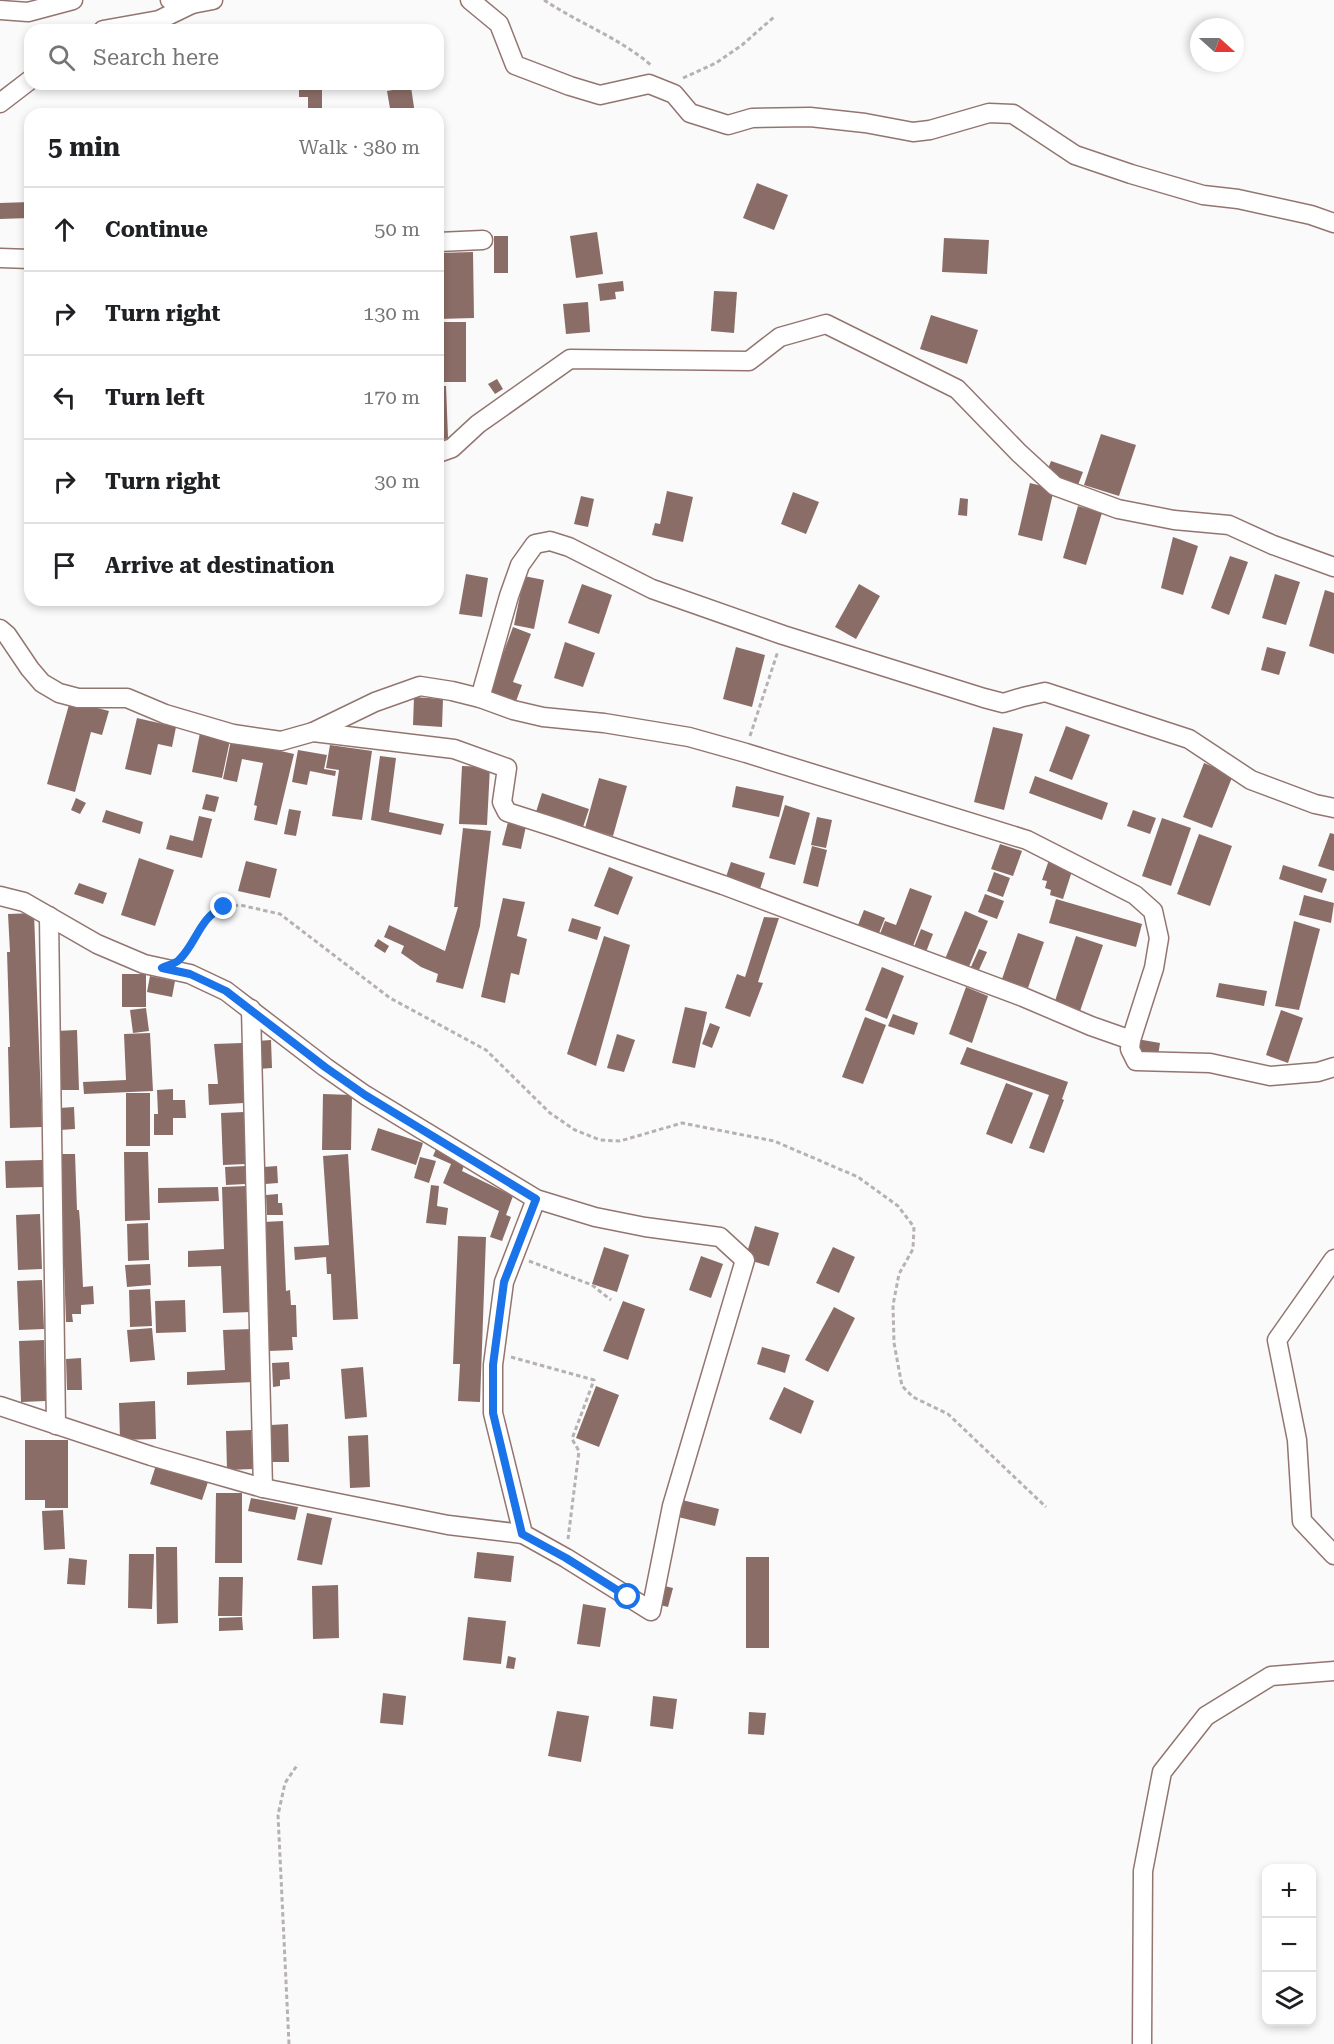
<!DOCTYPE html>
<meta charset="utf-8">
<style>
body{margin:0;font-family:"Roboto Serif",serif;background:#f2f2f2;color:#202124}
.controls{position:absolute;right:18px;bottom:18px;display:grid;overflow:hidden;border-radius:12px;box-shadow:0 3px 9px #0003}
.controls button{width:54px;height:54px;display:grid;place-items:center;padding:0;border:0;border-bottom:2px solid #e0e0e0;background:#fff;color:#202124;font:30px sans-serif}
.compass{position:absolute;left:1190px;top:18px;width:54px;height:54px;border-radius:50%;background:#fff;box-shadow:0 3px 9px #0003;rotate:111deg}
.stop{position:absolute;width:18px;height:18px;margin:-14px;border:4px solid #1a73e8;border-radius:50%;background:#fff}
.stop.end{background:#1a73e8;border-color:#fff;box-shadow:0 2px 6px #0008}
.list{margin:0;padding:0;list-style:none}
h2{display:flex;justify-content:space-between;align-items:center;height:78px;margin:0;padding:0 24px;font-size:26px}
h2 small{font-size:20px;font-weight:400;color:#757577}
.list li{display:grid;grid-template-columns:39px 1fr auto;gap:18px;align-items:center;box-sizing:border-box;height:84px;padding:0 24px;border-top:2px solid #e0e0e0}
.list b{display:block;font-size:22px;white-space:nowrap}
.list em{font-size:20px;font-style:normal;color:#757577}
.icon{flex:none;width:33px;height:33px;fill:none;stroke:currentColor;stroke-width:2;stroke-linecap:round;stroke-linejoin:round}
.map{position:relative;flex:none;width:1334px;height:2044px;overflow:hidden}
.search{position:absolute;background:#fff;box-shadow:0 3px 9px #0003;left:24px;top:24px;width:420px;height:66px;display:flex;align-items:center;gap:15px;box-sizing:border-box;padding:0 21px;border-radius:18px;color:#757577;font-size:22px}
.panel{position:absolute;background:#fff;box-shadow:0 3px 9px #0003;left:24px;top:108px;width:420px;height:498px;border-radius:18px}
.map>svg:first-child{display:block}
.building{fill:#8b6d67}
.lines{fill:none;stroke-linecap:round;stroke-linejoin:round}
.minor-casing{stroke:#93756f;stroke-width:21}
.path{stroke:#b7b2b1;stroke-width:3;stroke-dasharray:4.5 3;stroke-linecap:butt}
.minor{stroke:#fff;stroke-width:18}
.route{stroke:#1a73e8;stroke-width:8}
</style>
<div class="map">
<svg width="1334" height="2044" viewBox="0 0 1334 2044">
<rect width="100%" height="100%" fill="#fafafa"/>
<g class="building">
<path d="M299 84H322V114H308V97H299Z"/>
<path d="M411 87 415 114H391L387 91Z"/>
<path d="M231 108V114H209L208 110Z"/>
<path d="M757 183 788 195 774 230 743 218Z"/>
<path d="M438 192H441L443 235 438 236Z"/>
<path d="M30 202V218L0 219V203Z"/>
<path d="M597 232 603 274 576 278 570 236Z"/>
<rect x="494" y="236" width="14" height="37"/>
<path d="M944 238 989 240 987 274 942 272Z"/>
<path d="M473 252 474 318 438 319V253Z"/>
<path d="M623 281 624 291 615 292 616 299 600 301 598 284Z"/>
<path d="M714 291 737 292 734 333 711 331Z"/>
<path d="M588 302 590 332 566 334 563 304Z"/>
<path d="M931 315 978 330 967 364 920 349Z"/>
<rect x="443" y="322" width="23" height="60"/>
<path d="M497 379 503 389 495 394 488 384Z"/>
<path d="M438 386H446L448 438 438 442Z"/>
<path d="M1101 434 1136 445 1119 496 1084 485Z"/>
<path d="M1051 461 1083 472 1078 485 1046 474Z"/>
<path d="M1030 483 1054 489 1042 541 1018 535Z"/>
<path d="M667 491 693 497 683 542 652 535 655 523 660 524Z"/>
<path d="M793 492 819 502 806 534 781 524Z"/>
<path d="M581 496 594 499 588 527 574 524Z"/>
<path d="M960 498 968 499 967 516 958 515Z"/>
<path d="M1078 506 1102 513 1086 565 1063 558Z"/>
<path d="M1173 537 1198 546 1183 595 1161 588Z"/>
<path d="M1230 556 1248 562 1229 615 1211 608Z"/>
<path d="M466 574 488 578 482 617 459 614Z"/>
<path d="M1275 574 1300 582 1286 625 1262 618Z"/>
<path d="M524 576 544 580 534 629 514 625Z"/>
<path d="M582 584 612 595 599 634 568 623Z"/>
<path d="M859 584 880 596 856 639 835 627Z"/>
<path d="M1325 590 1334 593V654L1309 646Z"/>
<path d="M513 627 531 634 513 682 522 685 515 704 488 694Z"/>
<path d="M565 642 595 653 583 687 554 678Z"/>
<path d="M736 647 765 655 752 707 723 699Z"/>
<path d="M1267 647 1286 652 1279 675 1261 670Z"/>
<path d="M414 697 443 699 442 727 413 725Z"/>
<path d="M70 701 109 711 102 735 91 732 75 792 47 784Z"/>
<path d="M137 718 176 727 172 747 158 744 151 775 125 769Z"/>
<path d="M1066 726 1090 735 1072 780 1049 771Z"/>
<path d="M993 727 1023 734 1004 810 974 802Z"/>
<path d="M200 733 230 740 222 778 192 772Z"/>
<path d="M231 740 294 754 277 825 254 820 257 806 254 805 263 763 242 759 237 782 223 779Z"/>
<path d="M330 745 372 751 362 820 332 816 339 770 326 768Z"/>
<path d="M298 750 327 755 324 769 336 771 335 776 310 771 307 785 292 782Z"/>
<path d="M380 756 396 758 389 812 444 824 441 835 371 820Z"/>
<path d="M1204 763 1233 775 1212 828 1183 817Z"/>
<path d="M462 766 490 767 487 825 459 824Z"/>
<path d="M1035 776 1108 803 1102 820 1029 793Z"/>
<path d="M599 778 627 786 613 836 585 828Z"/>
<path d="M736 786 784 796 779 817 732 807Z"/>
<path d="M542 793 589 809 582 830 535 815Z"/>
<path d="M206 794 219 797 215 812 202 809Z"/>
<path d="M76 798 86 803 80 814 71 810Z"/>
<path d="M785 805 810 813 795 865 769 858Z"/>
<path d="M289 809 301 811 296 836 284 834Z"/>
<path d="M106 810 143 822 140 834 102 822Z"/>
<path d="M1133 810 1156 818 1150 834 1127 826Z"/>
<path d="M199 816 212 819 202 858 166 849 170 835 193 841Z"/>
<path d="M817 817 832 820 826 848 811 845Z"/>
<path d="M1162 818 1191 828 1171 886 1142 876Z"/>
<path d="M508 822 526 826 521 849 502 845Z"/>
<path d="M463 828 491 831 480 926 463 989 436 982 438 974 421 967 401 953 404 946 384 937 389 925 445 951 458 907H454Z"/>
<path d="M1330 833 1334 834V871L1318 866Z"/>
<path d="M1199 834 1232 846 1210 906 1177 894Z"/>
<path d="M1000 844 1022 851 1013 876 991 869Z"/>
<path d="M812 846 827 850 818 887 803 883Z"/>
<path d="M139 858 174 870 155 926 121 915Z"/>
<path d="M1049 860 1073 868 1063 899 1050 895 1051 890 1045 888 1047 881 1042 880Z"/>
<path d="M246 861 277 869 270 898 238 891Z"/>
<path d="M731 862 765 873 760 889 726 877Z"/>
<path d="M1283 865 1327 879 1322 893 1279 879Z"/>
<path d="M609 867 633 877 618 915 594 906Z"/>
<path d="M994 872 1010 878 1003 897 987 891Z"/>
<path d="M79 883 107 893 103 904 74 894Z"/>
<path d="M910 888 932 896 913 946 880 934 885 921 896 925Z"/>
<path d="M985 894 1004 901 997 919 978 912Z"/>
<path d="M1304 895 1334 903 1331 923 1299 915Z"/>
<path d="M503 898 525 902 517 936 527 939 519 975 511 973 505 1003 481 997Z"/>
<path d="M1056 899 1142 924 1136 947 1049 923Z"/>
<path d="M864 910 885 918 879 933 858 925Z"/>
<path d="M965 911 988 921 968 969 945 959Z"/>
<path d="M34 913 42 1127 10 1128 8 1047H10L7 952H10L8 914Z"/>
<path d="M764 917 779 918 758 982 763 983 750 1017 725 1008 737 974 745 977Z"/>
<path d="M572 918 601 927 597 940 568 931Z"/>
<path d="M1294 921 1320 929 1299 1010 1275 1006Z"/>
<path d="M921 929 933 934 926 952 914 947Z"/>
<path d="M1018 933 1044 942 1028 988 1002 979Z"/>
<path d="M604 936 630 945 596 1066 567 1054Z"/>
<path d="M1076 936 1103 945 1079 1014 1054 1004Z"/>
<path d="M378 939 389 946 385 953 374 946Z"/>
<path d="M979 949 987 952 978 972 970 969Z"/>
<path d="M882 967 904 976 887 1019 865 1010Z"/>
<rect x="122" y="974" width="24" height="33"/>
<path d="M150 976 175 981 172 997 147 992Z"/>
<path d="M1219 983 1267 991 1264 1006 1216 997Z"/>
<path d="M966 987 988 996 972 1043 949 1034Z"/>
<path d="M685 1007 707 1012 695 1068 672 1063Z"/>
<path d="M146 1008 149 1031 133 1033 130 1010Z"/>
<path d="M1281 1010 1303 1018 1288 1063 1266 1055Z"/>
<path d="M893 1014 918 1023 914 1035 888 1026Z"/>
<path d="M865 1017 886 1025 863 1084 842 1077Z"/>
<path d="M710 1023 720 1027 712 1048 702 1044Z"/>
<path d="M77 1030 79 1090H58L56 1031Z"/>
<path d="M150 1033 153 1091 84 1094 83 1082 126 1080 124 1034Z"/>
<path d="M617 1034 635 1040 624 1072 607 1068Z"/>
<path d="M1137 1039 1160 1043 1158 1056 1135 1053Z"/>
<path d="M271 1040 272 1068 258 1069 257 1041Z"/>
<path d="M242 1043 244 1103 209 1105 208 1084H218L214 1044Z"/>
<path d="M967 1047 1068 1082 1062 1099 1064 1100 1044 1153 1029 1148 1049 1095 960 1064Z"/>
<path d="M1006 1083 1033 1093 1012 1144 986 1134Z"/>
<path d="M173 1089V1100H185L186 1118H173V1135H154V1114H158L157 1090Z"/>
<rect x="126" y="1093" width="24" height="53"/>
<path d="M323 1094 352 1095 351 1150H322Z"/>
<path d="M74 1107 75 1129 60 1130 59 1108Z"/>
<path d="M244 1112 246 1164 223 1165 221 1113Z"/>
<path d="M378 1128 423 1143 416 1165 371 1150Z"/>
<path d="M436 1149 465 1163 462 1171 513 1196 506 1215 511 1217 502 1241 490 1237 499 1211 443 1183 451 1164 433 1156Z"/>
<path d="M124 1152H148L150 1220 125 1221Z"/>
<path d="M60 1154H75L77 1210H79L80 1222 83 1287 93 1286 94 1304 81 1305V1314H72L73 1322H66Z"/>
<path d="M348 1154 358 1319 333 1320 331 1274H327L326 1257 295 1260 294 1247 329 1245 323 1156Z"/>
<path d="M420 1157 436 1161 429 1183 414 1178Z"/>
<path d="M42 1160 43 1187 6 1188 5 1161Z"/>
<path d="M246 1166V1184L226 1185 225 1167Z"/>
<path d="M277 1166 278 1183 265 1184 264 1167Z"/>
<path d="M431 1185 439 1186 437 1206 448 1208 446 1225 426 1223Z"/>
<path d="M247 1186 251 1312 223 1313 221 1266 188 1267V1251L224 1249 222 1187Z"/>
<path d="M218 1187 219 1201 158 1203V1188Z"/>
<path d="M278 1194V1203H282L283 1215H267L266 1195Z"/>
<path d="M40 1214 42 1269 18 1270 16 1215Z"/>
<path d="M283 1221 286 1291 290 1290 291 1305H296L297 1337H292L293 1350 269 1351 263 1222Z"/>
<path d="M148 1223 149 1260 128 1261 127 1224Z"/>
<path d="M755 1226 779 1233 769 1266 745 1259Z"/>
<path d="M458 1236 486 1237 480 1402 458 1401 460 1364H453Z"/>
<path d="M604 1247 629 1255 617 1292 592 1284Z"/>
<path d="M833 1247 855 1257 839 1293 816 1283Z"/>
<path d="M701 1256 723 1264 711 1298 689 1290Z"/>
<path d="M150 1264 151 1285 127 1287 125 1265Z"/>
<path d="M42 1280 44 1329 19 1330 17 1281Z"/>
<path d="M150 1289 152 1326 130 1327 129 1290Z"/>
<path d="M185 1300 186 1332 156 1333 155 1301Z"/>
<path d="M623 1301 645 1309 628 1360 603 1351Z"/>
<path d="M834 1307 855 1318 828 1372 805 1360Z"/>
<path d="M152 1328 155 1360 130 1362 127 1330Z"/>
<path d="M252 1329 254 1382 187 1385V1372L225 1370 223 1330Z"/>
<path d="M44 1340 46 1401 21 1402 19 1341Z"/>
<path d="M762 1347 790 1355 785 1373 757 1364Z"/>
<path d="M81 1358 82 1390H67L66 1359Z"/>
<path d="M289 1362 290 1379 280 1380V1386L273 1387 272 1363Z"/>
<path d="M363 1367 367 1417 345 1419 341 1369Z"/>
<path d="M596 1386 619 1395 599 1447 576 1438Z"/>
<path d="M784 1387 814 1401 801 1434 769 1419Z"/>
<path d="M155 1401 156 1439 120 1440 119 1403Z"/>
<path d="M288 1424 289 1462H272L271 1425Z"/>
<path d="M251 1430 253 1469 227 1470 226 1431Z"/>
<path d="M368 1435 370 1487 350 1488 348 1436Z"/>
<path d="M25 1440H68V1508H45V1500H25Z"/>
<path d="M156 1465 208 1482 202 1500 150 1484Z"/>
<path d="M216 1493H242V1563H215Z"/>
<path d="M251 1498 298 1507 295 1520 248 1511Z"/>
<path d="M678 1499 719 1509 715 1526 674 1516Z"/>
<path d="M63 1510 65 1549 44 1550 42 1511Z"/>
<path d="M307 1513 332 1518 322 1565 297 1560Z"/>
<path d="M156 1547H177L178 1623 157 1624Z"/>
<path d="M477 1552 514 1556 511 1582 474 1578Z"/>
<path d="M129 1554H154L152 1609 128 1608Z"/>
<rect x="746" y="1557" width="23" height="91"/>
<path d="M69 1558 87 1560 85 1585 67 1584Z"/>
<path d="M219 1577H243L242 1616H218Z"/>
<path d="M338 1585 339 1638 313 1639 312 1586Z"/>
<path d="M660 1585 673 1588 668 1607 656 1604Z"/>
<path d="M583 1604 606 1608 600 1647 577 1644Z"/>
<path d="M242 1617 243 1630 219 1631V1618Z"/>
<path d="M468 1617 506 1621 501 1664 463 1660Z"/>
<path d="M508 1656 516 1658 514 1669 506 1668Z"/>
<path d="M383 1693 406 1696 403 1725 380 1723Z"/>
<path d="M653 1696 677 1699 673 1729 650 1726Z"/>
<path d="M557 1711 589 1716 581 1762 548 1756Z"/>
<path d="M749 1712 766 1713 764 1735 748 1734Z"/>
</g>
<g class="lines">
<defs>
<g id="minor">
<path d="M170 0 192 4 213 0"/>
<path d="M470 0 499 24 515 65 570 86 600 95 649 84 674 94 690 113 728 125 752 118 810 117 865 123 913 132 930 130 989 113 1013 114 1075 155 1131 174 1203 195 1238 199 1311 215 1334 223"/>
<path d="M0 10 28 12 73 0"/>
<path d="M103 30 159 20 192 4"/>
<path d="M0 103 30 80"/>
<path d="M438 242 483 240"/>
<path d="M0 258 30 259"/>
<path d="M438 453 452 448 478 424 570 359 749 361 780 337 826 324 957 389 1019 453 1055 486 1118 509 1174 520 1229 525 1273 545 1334 567"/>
<path d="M0 629 7 635 30 669 42 683 59 693 78 698H127L165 714 233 734 281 741 313 732 375 702 420 686 452 691 480 698 513 710 543 717 604 723 689 737 746 753 1027 840 1135 895 1153 911 1159 938 1154 968 1131 1040"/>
<path d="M480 698 509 596 520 565 535 544 550 541 569 547 652 589 783 635 984 698 1003 703 1023 697 1045 692 1189 739 1251 780 1315 804 1334 808"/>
<path d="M313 732 454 749 507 768 502 802 507 812 557 828 723 885 1023 997 1091 1026 1131 1040 1130 1049 1136 1061 1210 1063 1270 1076 1318 1072 1334 1067"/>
<path d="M0 896 24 902 97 944 144 964 190 974 226 991 325 1067 365 1095 536 1199 504 1282 493 1365V1413L523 1534 566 1558 651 1611 672 1506 745 1260 720 1237 645 1227 595 1217 536 1199"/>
<path d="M49 916 56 1425"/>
<path d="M251 1009 263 1488"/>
<path d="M1334 1259 1277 1340 1297 1440 1302 1521 1334 1555"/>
<path d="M0 1406 151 1456 263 1488 448 1525 523 1534"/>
<path d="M1142 2044 1143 1871 1162 1772 1206 1716 1271 1676 1334 1671"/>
</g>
</defs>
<use href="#minor" class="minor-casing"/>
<g class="path">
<path d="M544 0C580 24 620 38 652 66"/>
<path d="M683 78 716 63 742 45 774 17"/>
<path d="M750 736 778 651"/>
<path d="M183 955 202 924 213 911 223 907 240 905 280 914 390 998 486 1050 550 1113 575 1130 600 1140 620 1141 682 1123 774 1141 858 1177 898 1206 914 1227 913 1249 899 1274 893 1305 894 1343 902 1386 913 1397 948 1414 1046 1507"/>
<path d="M529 1261 592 1285 611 1300"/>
<path d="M511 1357 594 1380 572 1439 579 1451 568 1539"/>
<path d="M289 2044 278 1815 285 1783 298 1764"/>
</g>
<use href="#minor" class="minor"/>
</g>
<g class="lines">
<path class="route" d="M224 907C199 917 197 943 179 960 175 964 167 965 162 968L190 974 226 991 325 1067 365 1095 536 1199 504 1282 493 1365V1413L522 1534 566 1558 628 1597"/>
</g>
</svg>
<div class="controls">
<button>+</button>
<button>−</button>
<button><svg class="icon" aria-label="layers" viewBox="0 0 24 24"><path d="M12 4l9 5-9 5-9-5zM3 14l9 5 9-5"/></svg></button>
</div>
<svg class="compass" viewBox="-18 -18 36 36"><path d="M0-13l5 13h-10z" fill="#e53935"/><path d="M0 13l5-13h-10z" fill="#757577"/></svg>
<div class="stop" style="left:628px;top:1597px"></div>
<div class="stop end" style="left:224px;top:907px"></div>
<div class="search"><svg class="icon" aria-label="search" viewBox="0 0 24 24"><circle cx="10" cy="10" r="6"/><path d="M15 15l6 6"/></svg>Search here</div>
<section class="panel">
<h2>5 min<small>Walk · 380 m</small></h2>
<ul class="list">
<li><svg class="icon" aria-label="ahead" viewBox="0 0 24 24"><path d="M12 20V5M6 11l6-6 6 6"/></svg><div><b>Continue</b></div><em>50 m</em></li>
<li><svg class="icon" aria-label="right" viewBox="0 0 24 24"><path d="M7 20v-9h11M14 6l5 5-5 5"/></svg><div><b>Turn right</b></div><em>130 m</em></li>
<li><svg class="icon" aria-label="left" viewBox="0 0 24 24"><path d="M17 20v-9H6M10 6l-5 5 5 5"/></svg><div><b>Turn left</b></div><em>170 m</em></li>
<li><svg class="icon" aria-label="right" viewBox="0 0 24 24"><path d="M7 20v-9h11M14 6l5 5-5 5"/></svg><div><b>Turn right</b></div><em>30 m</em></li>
<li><svg class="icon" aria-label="arrive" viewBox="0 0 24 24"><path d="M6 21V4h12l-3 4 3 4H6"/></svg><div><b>Arrive at destination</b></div></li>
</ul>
</section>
</div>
